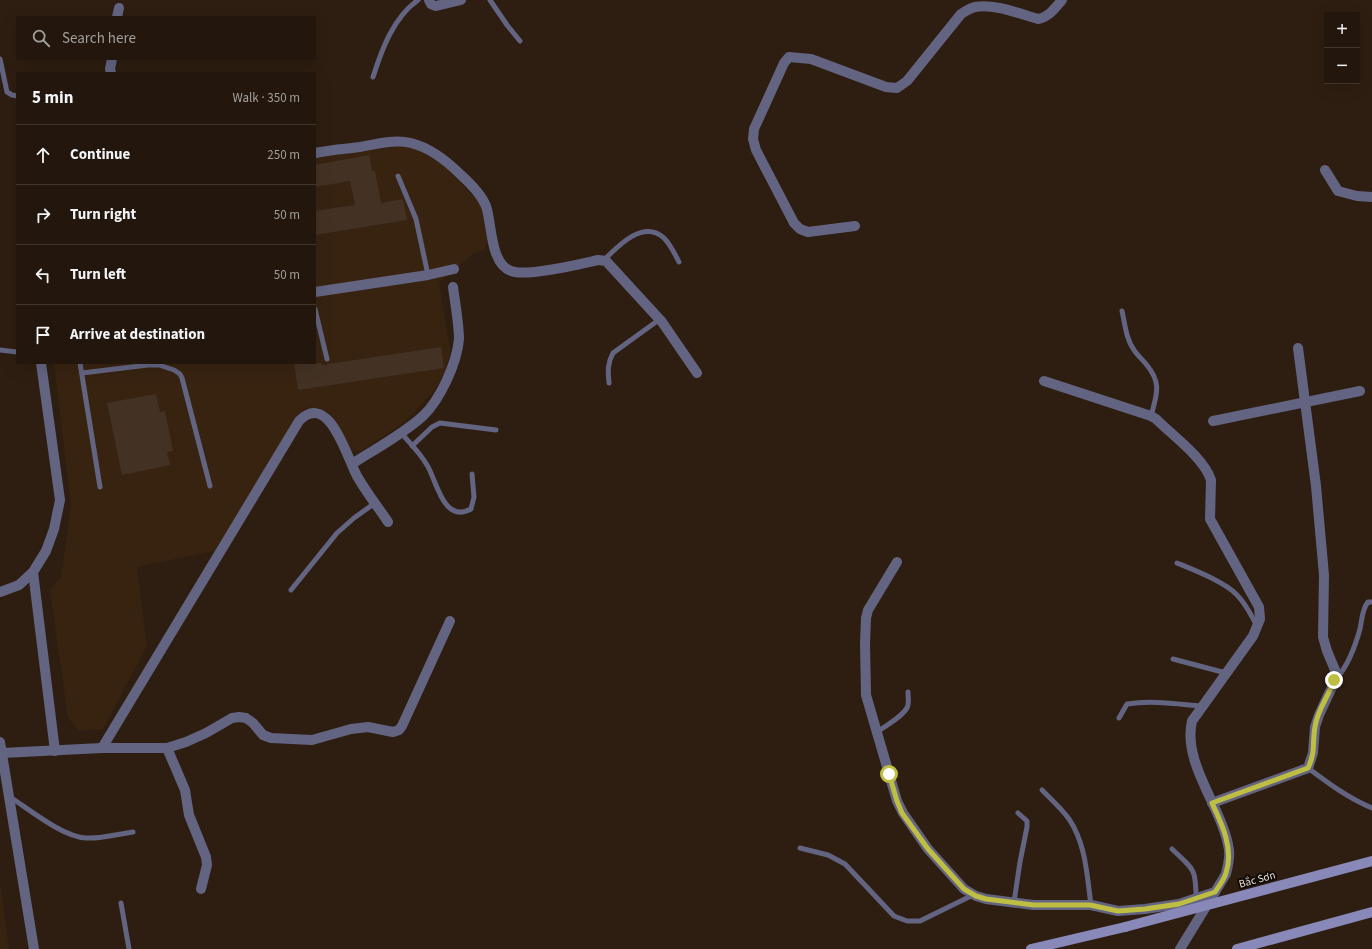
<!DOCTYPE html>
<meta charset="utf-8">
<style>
body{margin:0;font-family:"Source Sans 3",sans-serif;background:#2a1f16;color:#f1f3f6}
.controls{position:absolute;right:12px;top:12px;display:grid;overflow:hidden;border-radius:0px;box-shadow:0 4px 16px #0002}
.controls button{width:36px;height:36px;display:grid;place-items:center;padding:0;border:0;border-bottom:1px solid #3f352e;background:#22160d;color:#f1f3f6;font:20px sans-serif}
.stop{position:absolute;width:12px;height:12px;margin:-9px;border:3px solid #bebf42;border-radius:50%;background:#fff}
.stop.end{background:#bebf42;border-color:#fff;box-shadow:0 1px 4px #0008}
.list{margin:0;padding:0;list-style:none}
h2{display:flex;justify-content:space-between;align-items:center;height:52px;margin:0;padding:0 16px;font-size:17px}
h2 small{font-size:13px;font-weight:400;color:#a29f9d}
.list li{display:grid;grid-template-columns:26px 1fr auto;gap:12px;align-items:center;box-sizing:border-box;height:60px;padding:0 16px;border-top:1px solid #3f352e}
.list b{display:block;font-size:15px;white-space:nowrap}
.list em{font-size:13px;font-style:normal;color:#a29f9d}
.icon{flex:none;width:22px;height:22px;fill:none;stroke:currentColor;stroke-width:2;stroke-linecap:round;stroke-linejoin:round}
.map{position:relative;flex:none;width:1372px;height:949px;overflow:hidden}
.search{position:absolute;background:#22160d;box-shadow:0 4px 16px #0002;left:16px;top:16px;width:300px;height:44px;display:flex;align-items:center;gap:10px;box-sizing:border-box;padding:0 14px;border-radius:0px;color:#a29f9d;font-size:15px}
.panel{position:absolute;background:#22160d;box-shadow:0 4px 16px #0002;left:16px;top:72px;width:300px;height:292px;border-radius:0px}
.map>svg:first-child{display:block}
.built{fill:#382311}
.building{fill:#433224}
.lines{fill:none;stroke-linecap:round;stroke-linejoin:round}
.lane{stroke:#636481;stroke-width:5}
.street{stroke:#636481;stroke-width:10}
.secondary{stroke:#8889b9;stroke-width:10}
.secondary-bridge{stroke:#8889b9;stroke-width:10}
.route{stroke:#bebf42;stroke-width:5}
.labels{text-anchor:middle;stroke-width:4;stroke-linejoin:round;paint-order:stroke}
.street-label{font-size:11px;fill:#eadfd7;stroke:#110a05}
</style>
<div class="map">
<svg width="1372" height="949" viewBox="0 0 1372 949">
<rect width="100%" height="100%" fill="#2e1e11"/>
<g class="built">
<path d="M409 145 445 166 482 206 487 241 485 249 473 254 439 282 450 350 447 368 439 383 433 392 406 421 361 451 351 450 333 417 328 412 322 409 311 407 304 409 299 415 214 551 137 567 147 646 103 729 79 731 68 718 50 589 61 578 71 505 54 363H315V158Z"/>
<path d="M0 882 9 949H0Z"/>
</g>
<g class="building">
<path d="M369 155 372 171H375L381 203 403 199 407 220 315 235V211L355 205 350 181 315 187V165Z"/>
<path d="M441 347 444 368 298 390 294 363H321L322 365Z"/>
<path d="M156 394 160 412 165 411 173 451 167 452 170 465 122 475 107 403Z"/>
</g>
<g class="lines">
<g class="lane">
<path d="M490 0 507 25 520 41"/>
<path d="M0 59 7 92 12 95 17 96"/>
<path d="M373 77C382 49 393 18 418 0"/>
<path d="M398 176 416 219 428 275"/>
<path d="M604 260C618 246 643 219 664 238 670 244 675 254 679 262"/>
<path d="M315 309 327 359"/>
<path d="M1122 311C1125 324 1126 339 1134 350 1137 355 1142 359 1146 364 1162 383 1157 394 1151 416"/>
<path d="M0 350 17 352"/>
<path d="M80 363 100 487"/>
<path d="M82 373 148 365H159L174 370 180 374 182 378 210 486"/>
<path d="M609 383C608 372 607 364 613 353L660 319"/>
<path d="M401 433C410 443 420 453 427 465 437 481 443 524 471 509L474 497 472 474"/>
<path d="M412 446 432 427 440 423 496 430"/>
<path d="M1177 563C1194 570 1225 582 1237 595 1246 604 1251 615 1257 626"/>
<path d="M291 590 337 533 354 518 375 503"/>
<path d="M1173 659 1226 673"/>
<path d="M1337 678C1349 664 1355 647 1360 629 1362 620 1362 609 1368 602H1372"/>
<path d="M1119 718 1127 704C1152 700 1177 704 1202 706"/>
<path d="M877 732C885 726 906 715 908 705 909 701 908 697 908 692"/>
<path d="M1308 768C1328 783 1348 798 1372 808"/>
<path d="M1042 790C1051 799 1062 809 1069 819 1086 844 1087 876 1091 905"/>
<path d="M10 797C30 810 63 837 86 838 101 839 118 834 133 832"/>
<path d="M800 848 828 855 845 864 894 916 907 921H920L973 895"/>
<path d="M1172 849C1194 870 1196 868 1196 899"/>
<path d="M1014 902 1020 862 1027 827V821L1018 813"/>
<path d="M121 903 129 949"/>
</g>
<g class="street">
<path d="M429 0 431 4 436 6 461 0"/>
<path d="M117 17 119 8"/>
<path d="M111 73 110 69 112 59"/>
<path d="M315 153C330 150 345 149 360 147 376 144 395 139 411 143 431 148 447 161 461 175 471 184 481 194 486 206 492 223 490 264 511 271 527 277 580 264 598 260L606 261 662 322 697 373"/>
<path d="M1325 170 1338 191 1357 196 1372 197"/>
<path d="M855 226 808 232 800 229 794 223 756 150 753 139 754 129 784 63 789 57 811 59 886 87 897 88 907 81 961 14C966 11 970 8 975 7 993 3 1020 14 1038 19 1049 17 1055 8 1062 0"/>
<path d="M315 292 428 275 454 269"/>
<path d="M1044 381 1151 416 1156 419C1172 435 1204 458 1211 480L1210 519 1259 607 1260 619 1253 636 1192 721C1182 764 1223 808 1229 850 1230 858 1228 866 1226 874L1180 949"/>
<path d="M1213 421 1360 391"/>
<path d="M352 464C375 449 402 435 423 416 440 400 457 363 459 339 459 325 455 302 453 287"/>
<path d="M897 562 868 610 866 618 865 643 866 695 897 801 903 813 928 849 964 889 976 896 986 899 1033 905H1091L1118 911 1145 909 1179 904 1215 892"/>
<path d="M33 572 55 751"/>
<path d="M0 592 19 585 33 572 46 551 54 529 60 500 41 363"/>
<path d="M0 742 34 949"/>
<path d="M102 748 299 421C329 390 347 458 357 476 366 492 378 507 388 522"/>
<path d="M167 748 185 790 189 815 206 857 207 865 201 889"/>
<path d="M2 753 102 748H167L186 742 206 733 232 718 239 717 246 718 253 723 263 735 271 738 312 740 351 729 368 727 393 732 399 730 402 726 450 621"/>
<path d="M1212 803 1308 768 1313 753 1315 727 1319 715 1332 687 1335 680V670L1327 651 1323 637 1324 575 1316 486 1298 348"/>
</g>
<g class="secondary">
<path d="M1031 949 1125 927"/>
<path d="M1237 949 1372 912"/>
</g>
<path class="secondary-bridge" d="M1125 927 1372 861"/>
</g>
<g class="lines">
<path class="route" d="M889 774 897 801 902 813 928 849 964 889 976 896 986 899 1033 905H1090L1118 911 1145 909 1179 904 1215 892C1219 886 1224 880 1226 873 1234 849 1222 824 1212 803L1308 768C1316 751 1312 743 1315 727 1317 710 1329 696 1334 680"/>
</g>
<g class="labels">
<g class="street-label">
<text transform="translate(1257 879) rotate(-15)" y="4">Bắc Sơn</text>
</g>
</g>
</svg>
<div class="controls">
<button>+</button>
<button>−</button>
</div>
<div class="stop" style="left:889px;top:774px"></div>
<div class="stop end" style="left:1334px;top:680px"></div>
<div class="search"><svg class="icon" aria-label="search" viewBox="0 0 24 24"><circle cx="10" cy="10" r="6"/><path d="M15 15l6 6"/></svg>Search here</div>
<section class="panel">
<h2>5 min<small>Walk · 350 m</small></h2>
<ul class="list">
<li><svg class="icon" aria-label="ahead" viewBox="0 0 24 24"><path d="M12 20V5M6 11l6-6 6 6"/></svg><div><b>Continue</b></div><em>250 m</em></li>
<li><svg class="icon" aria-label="right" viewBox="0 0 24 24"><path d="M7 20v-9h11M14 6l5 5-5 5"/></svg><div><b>Turn right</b></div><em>50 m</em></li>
<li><svg class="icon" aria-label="left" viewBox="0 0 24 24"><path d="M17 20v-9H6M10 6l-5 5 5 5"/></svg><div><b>Turn left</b></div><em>50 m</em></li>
<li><svg class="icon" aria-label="arrive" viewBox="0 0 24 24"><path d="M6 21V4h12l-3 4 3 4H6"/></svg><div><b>Arrive at destination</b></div></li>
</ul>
</section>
</div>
